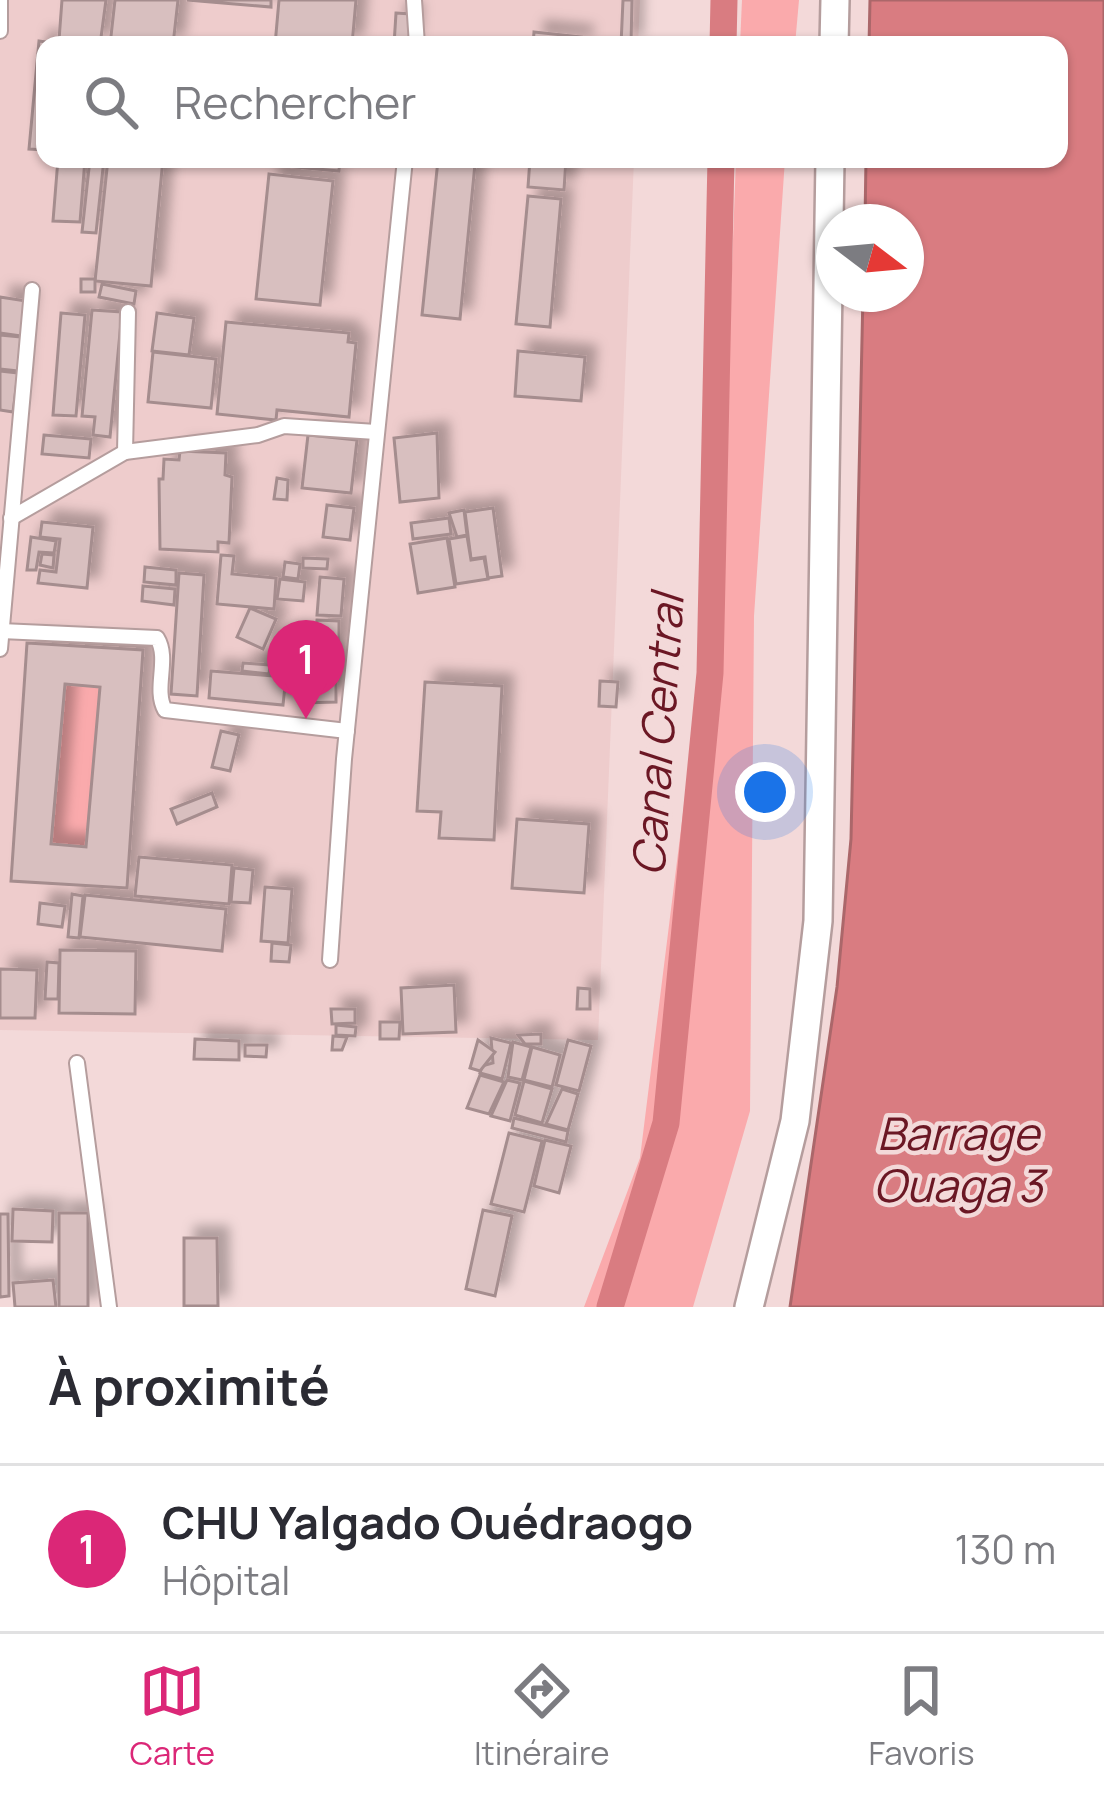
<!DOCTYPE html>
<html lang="fr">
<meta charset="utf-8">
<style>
body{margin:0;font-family:Manrope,sans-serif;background:#f7f7f7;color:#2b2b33}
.compass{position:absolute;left:816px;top:204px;width:108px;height:108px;border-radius:50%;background:#fff;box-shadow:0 3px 9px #0004;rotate:106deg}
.you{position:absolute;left:765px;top:792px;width:42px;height:42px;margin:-30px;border:9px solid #fff;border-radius:50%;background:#1a73e8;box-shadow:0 0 0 18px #1a73e833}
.badge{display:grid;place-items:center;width:78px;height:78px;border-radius:50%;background:#db2777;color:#fff;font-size:39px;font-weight:700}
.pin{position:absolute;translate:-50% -99px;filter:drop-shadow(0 3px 6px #0008)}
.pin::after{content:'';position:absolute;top:63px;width:42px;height:36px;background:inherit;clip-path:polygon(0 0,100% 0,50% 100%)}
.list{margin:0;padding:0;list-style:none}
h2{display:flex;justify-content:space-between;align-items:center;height:156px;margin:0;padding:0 48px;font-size:51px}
h2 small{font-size:39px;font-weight:400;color:#7c7c81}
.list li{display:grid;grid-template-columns:78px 1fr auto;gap:36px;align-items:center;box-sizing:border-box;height:168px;padding:0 48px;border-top:3px solid #e1e1e2}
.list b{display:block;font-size:45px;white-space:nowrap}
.list p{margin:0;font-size:39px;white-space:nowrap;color:#7c7c81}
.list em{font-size:39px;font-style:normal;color:#7c7c81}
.icon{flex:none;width:66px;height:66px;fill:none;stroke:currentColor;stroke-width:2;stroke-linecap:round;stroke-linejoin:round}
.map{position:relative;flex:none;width:1104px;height:1307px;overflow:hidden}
.search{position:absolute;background:#fff;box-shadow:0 3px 9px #0004;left:36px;right:36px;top:36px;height:132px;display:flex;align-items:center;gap:30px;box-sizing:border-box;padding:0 42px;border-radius:24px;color:#7c7c81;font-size:45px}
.sheet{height:324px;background:#fff}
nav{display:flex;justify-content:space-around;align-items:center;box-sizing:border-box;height:168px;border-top:3px solid #e1e1e2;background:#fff;font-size:33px;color:#7c7c81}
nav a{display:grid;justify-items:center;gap:6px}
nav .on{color:#db2777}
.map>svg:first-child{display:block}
.built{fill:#ecc}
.green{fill:#faaaac}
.water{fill:#d97c81;stroke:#ab676a;stroke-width:3}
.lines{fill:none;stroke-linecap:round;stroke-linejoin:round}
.canal{stroke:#d97c81;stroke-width:27}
.building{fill:#d8bfbf;stroke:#a58d8e;stroke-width:3;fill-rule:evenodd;filter:url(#shadow)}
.service-casing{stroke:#b59d9d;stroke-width:18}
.minor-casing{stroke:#b59d9d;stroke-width:32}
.service{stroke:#fff;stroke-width:14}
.minor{stroke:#fff;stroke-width:27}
.labels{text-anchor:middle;stroke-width:9;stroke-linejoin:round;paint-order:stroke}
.water-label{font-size:45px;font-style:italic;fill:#6b1724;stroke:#f3d9d9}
</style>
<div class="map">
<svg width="1104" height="1307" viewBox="0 0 1104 1307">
<defs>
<filter id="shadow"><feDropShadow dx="11" dy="-11" stdDeviation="6" flood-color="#0004"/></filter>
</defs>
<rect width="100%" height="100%" fill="#f3d9d9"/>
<path class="built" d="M0 0H640L638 45H45V159H634L598 1040 0 1030Z"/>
<g class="green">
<path d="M742 0H799L795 45H740Z"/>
<path d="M736 159H785L754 616 750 1111 693 1307H584L640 1158 724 484Z"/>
<path d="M65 684 100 687 86 847 51 844Z"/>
</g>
<path class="water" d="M870 0H1104V1307H790L837 987 851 839 863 294H906V222H865L866 159H1059V45H869Z"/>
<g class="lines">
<g class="canal">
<path d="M723 45 724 0"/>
<path d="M610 1307 666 1123 710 673 721 159"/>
</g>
</g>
<g class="building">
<path d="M62 0H106L100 45 59 40Z"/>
<path d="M115 0H178L173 45H110Z"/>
<path d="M187 0H271V7Z"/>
<path d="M279 0H356L352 45H275Z"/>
<path d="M623 0H632L631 45H621Z"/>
<path d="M396 13 411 14 409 45H394Z"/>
<path d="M534 32 582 37 581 45H533Z"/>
<path d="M39 41 69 45H45V150L29 149Z"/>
<path d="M58 159H85L80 222 53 221Z"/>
<path d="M90 159H104L96 233 82 232Z"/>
<path d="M108 159H163L151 286 95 281Z"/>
<path d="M263 159H340L339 171 263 164Z"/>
<path d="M530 159H566L564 190 528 187Z"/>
<path d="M438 160 475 164 460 319 422 315Z"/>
<path d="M269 174 333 181 320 305 256 299Z"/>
<path d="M528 196 561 199 550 327 516 324Z"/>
<rect x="81" y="279" width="14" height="13"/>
<path d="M102 284 136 291 134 304 99 297Z"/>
<path d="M0 297 26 301 21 336 0 333Z"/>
<path d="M92 310 122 312 110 437 93 435 95 417 82 416Z"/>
<path d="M61 313 85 315 76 416 53 415Z"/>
<path d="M157 313 194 318 189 355 152 351Z"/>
<path d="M226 322 349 333 348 342 356 343 349 417 277 410 276 420 217 414Z"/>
<path d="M0 335 21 337 18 371 0 369Z"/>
<path d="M518 351 585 357 581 401 515 396Z"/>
<path d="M153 352 216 359 211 408 148 402Z"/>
<path d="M0 371 18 373 13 412 0 410Z"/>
<path d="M437 433 439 498 400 502 394 438Z"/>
<path d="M44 435 91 439 89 458 42 454Z"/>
<path d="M308 435 357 440 351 493 302 488Z"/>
<path d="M180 451 226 453 225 475 232 477 229 543 218 542V552L160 549 159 479H163L164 459 179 460Z"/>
<path d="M277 478 288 480 287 500 274 499Z"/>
<path d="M327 505 354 508 350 540 323 537Z"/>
<path d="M493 508 502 576 488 578 485 557 471 559 465 512Z"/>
<path d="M464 510 467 535 457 537 449 513Z"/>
<path d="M449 518 451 534 413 539 411 523Z"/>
<path d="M42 522 93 527 87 588 38 583 40 570 56 572 60 539 40 537Z"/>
<path d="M467 536 471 560 484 558 488 579 456 584 449 539Z"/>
<path d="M31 537 56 541 54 553 39 552 36 570H27Z"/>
<path d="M447 538 455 587 418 593 410 544Z"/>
<path d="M42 554 54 555 53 568 40 565Z"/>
<path d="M221 555 234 556 232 574 276 578 274 609 217 604Z"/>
<path d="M303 558 328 559 327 569 303 568Z"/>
<path d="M285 562 300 564 298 579 283 577Z"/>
<path d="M145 567 176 570V585L144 582Z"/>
<path d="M179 573 204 575 197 696 171 694Z"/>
<path d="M320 577 344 579 341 616 317 615Z"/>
<path d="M280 579 305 582 303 601 277 599Z"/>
<path d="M143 586 175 589 174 605 142 601Z"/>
<path d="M250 608 276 619 263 649 237 637Z"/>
<path d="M317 620 339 621V651L314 650Z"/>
<path d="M27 643 143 650 127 888 11 881ZM65 684 100 687 86 847 51 844Z"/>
<path d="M307 655 337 657 336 678 306 676Z"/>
<path d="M243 663 270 665 269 674 242 671Z"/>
<path d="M211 671 286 677 283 705 209 698Z"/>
<path d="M600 681 618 682 616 707 599 706Z"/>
<path d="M302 682H336V702L302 703Z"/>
<path d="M425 682 502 686 494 840 439 838 441 812 417 811Z"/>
<path d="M221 731 239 735 230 771 212 767Z"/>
<path d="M212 793 217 807 177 824 171 809Z"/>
<path d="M517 819 589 824 584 893 512 888Z"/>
<path d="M139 857 232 865 229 904 135 896Z"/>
<path d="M234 868 253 870 250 903 231 902Z"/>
<path d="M265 887 292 889 288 943 261 941Z"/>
<path d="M72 894 83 896 79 938 68 937Z"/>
<path d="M85 895 226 909 222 951 80 937Z"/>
<path d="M40 903 65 906 62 927 38 924Z"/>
<path d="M272 943 291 945 289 962 271 961Z"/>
<path d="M60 950 136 951 135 1014 59 1013Z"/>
<path d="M47 962 59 963 58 999H45Z"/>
<path d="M0 969 37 970 35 1018H0Z"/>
<path d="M454 985 456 1032 403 1034 401 988Z"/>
<path d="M578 988 590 989V1009H577Z"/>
<path d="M331 1009H355V1023L332 1024Z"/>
<path d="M380 1022H400L399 1039H380Z"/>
<path d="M336 1025 356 1027 355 1036 336 1035Z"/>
<path d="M541 1034V1044H525L518 1035Z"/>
<path d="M333 1036 347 1037 342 1050H332Z"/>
<path d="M491 1038 511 1043 502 1079 480 1073 482 1066 493 1063Z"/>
<path d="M195 1039 239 1041V1060L194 1059Z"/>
<path d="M478 1040 495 1052 480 1071 470 1068Z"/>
<path d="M568 1040 591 1046 579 1091 556 1085Z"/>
<path d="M513 1042 531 1047 522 1080 508 1077Z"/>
<path d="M245 1045H267L266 1057 245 1056Z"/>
<path d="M532 1047 560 1055 552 1087 524 1080Z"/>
<path d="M480 1075 504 1082 489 1114 467 1108Z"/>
<path d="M507 1080 520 1083 510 1121 491 1116Z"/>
<path d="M524 1081 552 1089 542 1123 515 1115Z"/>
<path d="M562 1089 578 1094 568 1130 546 1124Z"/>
<path d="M514 1118 568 1131 566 1142 512 1128Z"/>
<path d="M509 1133 542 1141 524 1212 491 1204Z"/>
<path d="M545 1140 571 1146 559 1193 534 1186Z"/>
<path d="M13 1209 53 1211 52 1242 12 1241Z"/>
<path d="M483 1210 512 1216 495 1296 466 1289Z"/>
<rect x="59" y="1213" width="29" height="94"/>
<path d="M0 1214H8L9 1296 0 1297Z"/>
<path d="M184 1238H217L218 1306H184Z"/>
<path d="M53 1280 56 1307H15L13 1283Z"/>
</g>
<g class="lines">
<defs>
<g id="service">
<path d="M414 0 417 45"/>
<path d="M0 31V0"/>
<path d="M125 452 258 435 284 426 376 432"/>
<path d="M11 518 125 452 128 312"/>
<path d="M1 631 157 638C170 659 153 689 165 710L347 731"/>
<path d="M0 649 32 290"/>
<path d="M330 960 344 759 405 159"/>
<path d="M77 1063 109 1307"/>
</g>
<g id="minor">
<path d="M834 45 835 0"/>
<path d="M749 1307 795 1121 818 921 830 159"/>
</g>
</defs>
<use href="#service" class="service-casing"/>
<use href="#minor" class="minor-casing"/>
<use href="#service" class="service"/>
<use href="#minor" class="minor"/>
</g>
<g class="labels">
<g class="water-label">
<text transform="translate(658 735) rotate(-86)" y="16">Canal Central</text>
<text x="958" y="1150">Barrage<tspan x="958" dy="52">Ouaga 3</tspan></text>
</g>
</g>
</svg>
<svg class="compass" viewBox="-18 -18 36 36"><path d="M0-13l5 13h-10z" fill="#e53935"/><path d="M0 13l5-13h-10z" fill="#7c7c81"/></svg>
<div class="you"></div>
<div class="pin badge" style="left:306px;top:719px">1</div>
<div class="search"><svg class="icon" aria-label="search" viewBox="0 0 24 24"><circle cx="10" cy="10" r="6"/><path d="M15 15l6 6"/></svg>Rechercher</div>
</div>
<section class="sheet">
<h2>À proximité<small></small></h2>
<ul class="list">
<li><span class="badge">1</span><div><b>CHU Yalgado Ouédraogo</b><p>Hôpital</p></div><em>130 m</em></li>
</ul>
</section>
<nav>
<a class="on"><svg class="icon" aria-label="map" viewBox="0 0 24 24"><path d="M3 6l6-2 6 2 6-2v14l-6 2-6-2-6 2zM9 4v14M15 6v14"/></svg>Carte</a>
<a><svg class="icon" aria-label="directions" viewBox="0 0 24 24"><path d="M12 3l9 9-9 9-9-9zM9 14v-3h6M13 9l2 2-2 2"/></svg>Itinéraire</a>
<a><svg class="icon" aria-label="saved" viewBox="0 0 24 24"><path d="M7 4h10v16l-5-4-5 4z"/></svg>Favoris</a>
</nav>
